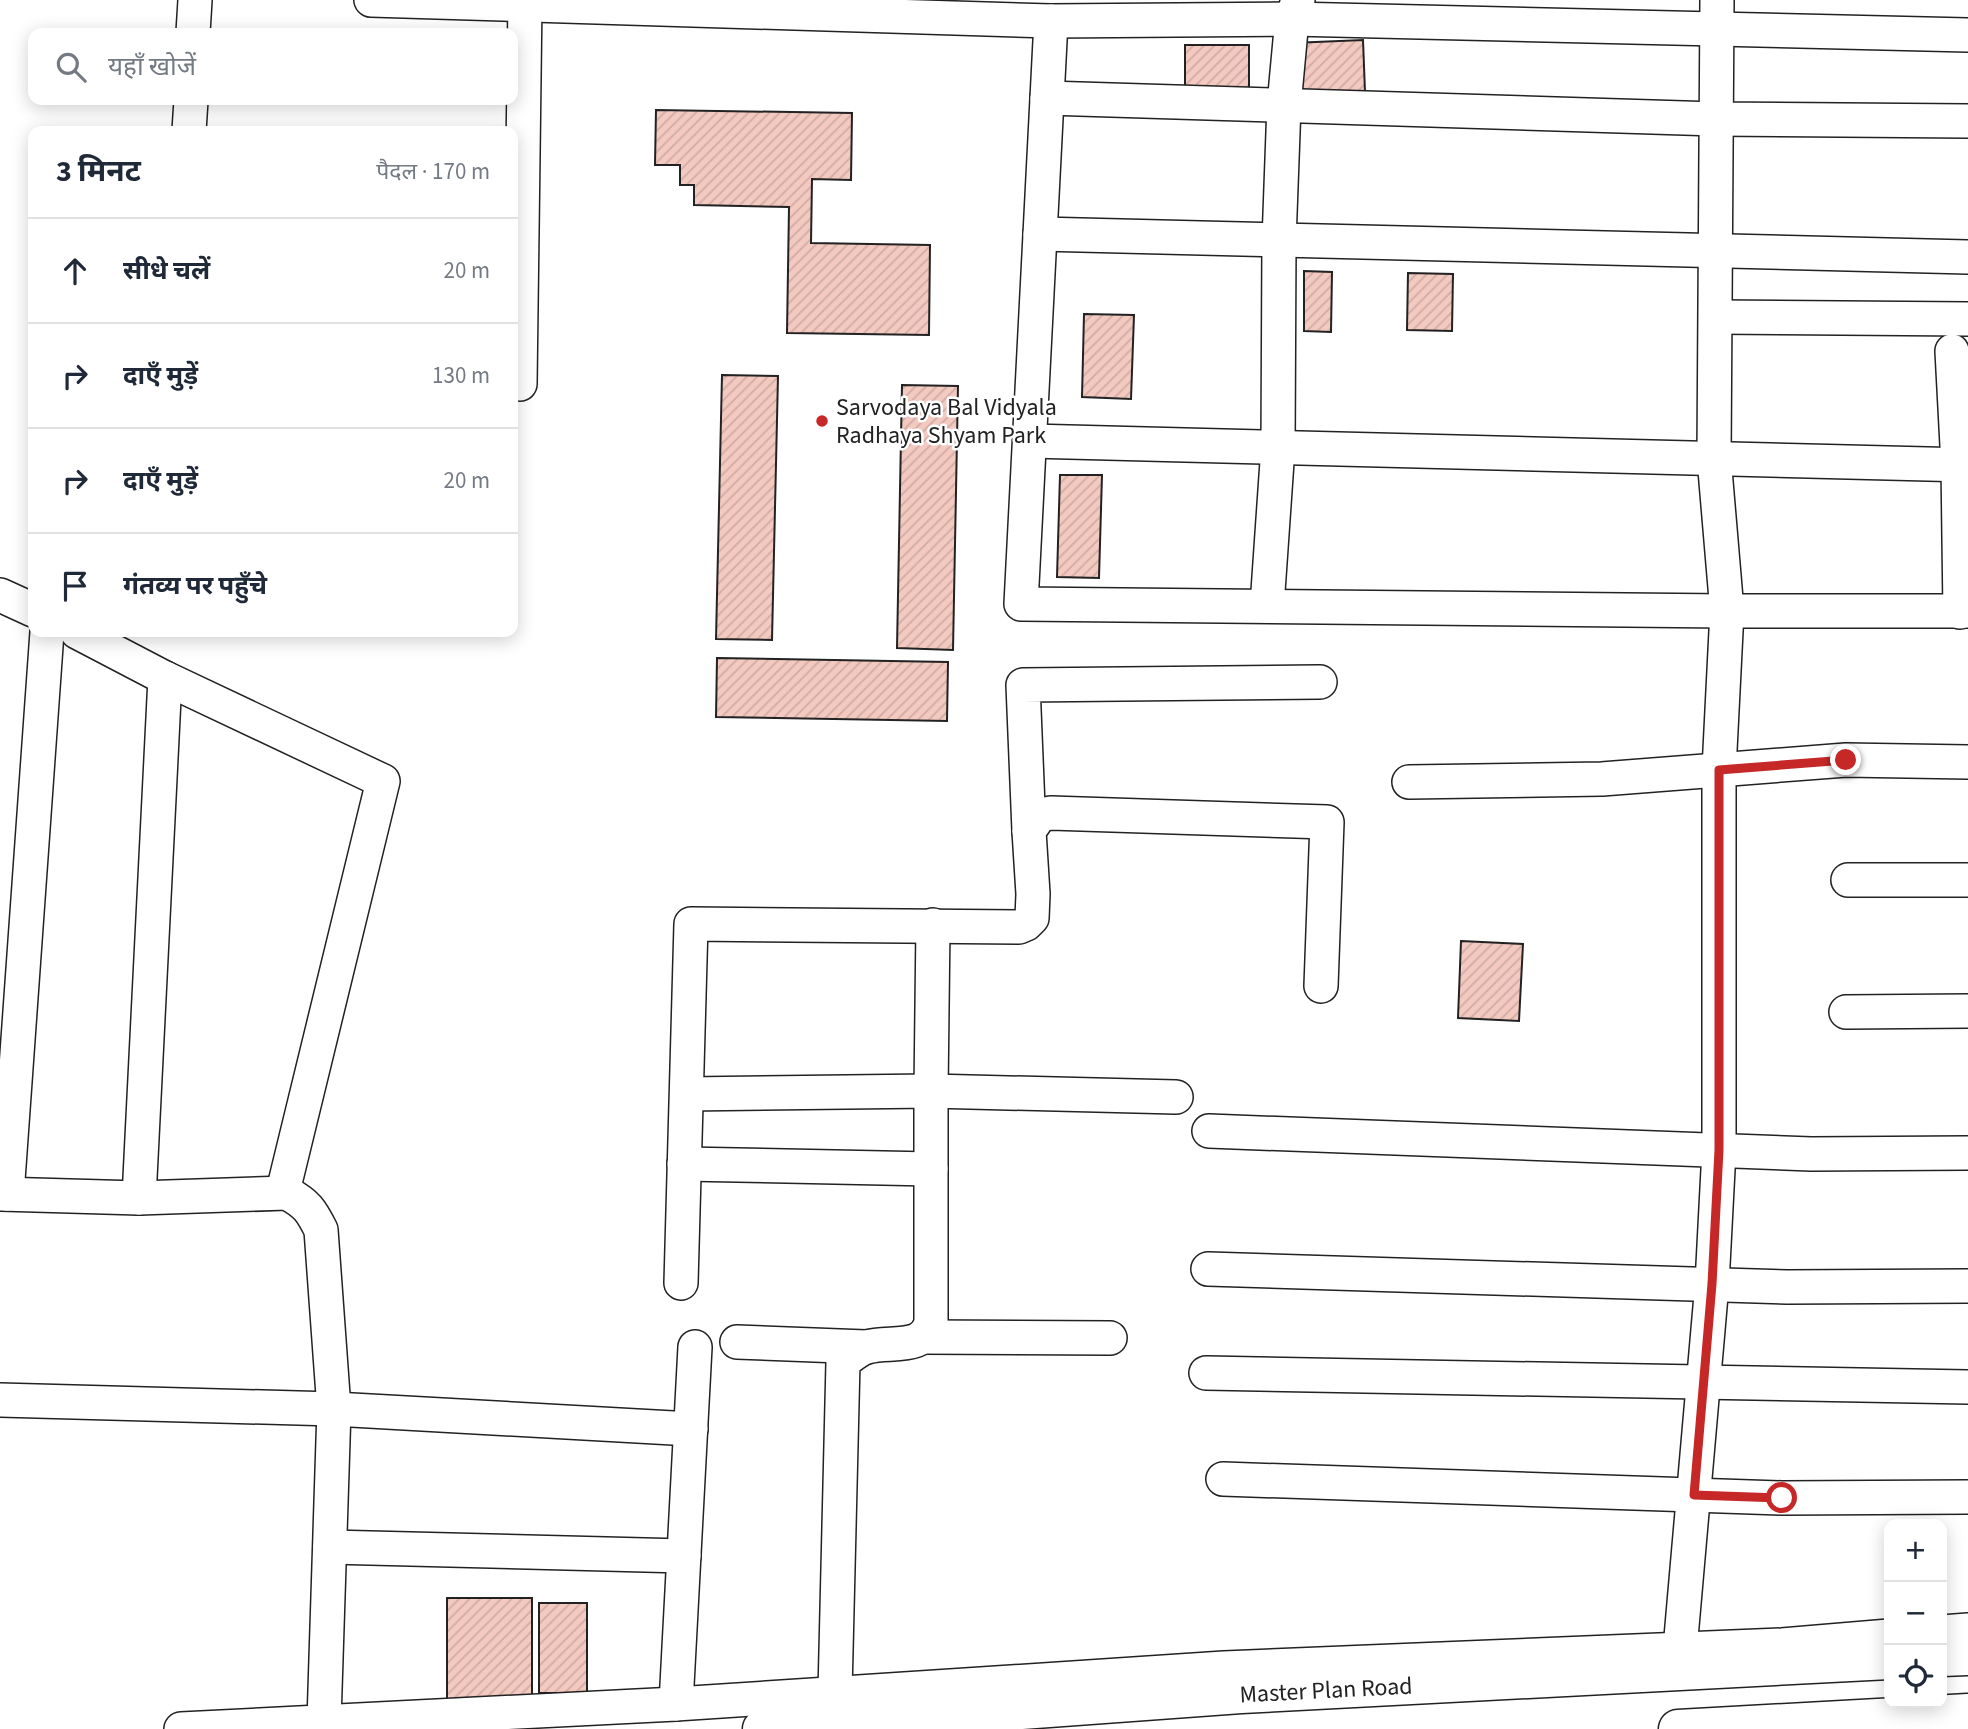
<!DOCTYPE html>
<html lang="hi">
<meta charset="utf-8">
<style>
body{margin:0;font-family:"Source Sans 3","Noto Sans Devanagari",sans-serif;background:#f6f6f7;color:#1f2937}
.controls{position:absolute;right:21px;bottom:21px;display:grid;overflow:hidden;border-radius:14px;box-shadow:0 4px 18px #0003}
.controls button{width:63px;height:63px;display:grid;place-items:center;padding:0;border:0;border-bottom:2px solid #e0e1e3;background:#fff;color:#1f2937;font:35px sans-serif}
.stop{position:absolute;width:21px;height:21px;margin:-16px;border:5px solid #c62828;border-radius:50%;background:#fff}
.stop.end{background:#c62828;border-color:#fff;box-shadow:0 2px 7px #0008}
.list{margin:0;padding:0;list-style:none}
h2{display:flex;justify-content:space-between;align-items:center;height:91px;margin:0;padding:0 28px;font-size:30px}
h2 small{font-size:23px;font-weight:400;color:#747a83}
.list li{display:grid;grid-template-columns:46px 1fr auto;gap:21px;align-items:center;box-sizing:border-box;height:105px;padding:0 28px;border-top:2px solid #e0e1e3}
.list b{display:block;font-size:26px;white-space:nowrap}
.list em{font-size:23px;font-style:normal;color:#747a83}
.icon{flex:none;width:38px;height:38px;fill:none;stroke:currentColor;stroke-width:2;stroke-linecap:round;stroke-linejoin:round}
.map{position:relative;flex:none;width:1968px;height:1729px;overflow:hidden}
.search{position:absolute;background:#fff;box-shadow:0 4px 18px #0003;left:28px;top:28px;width:490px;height:77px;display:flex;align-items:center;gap:18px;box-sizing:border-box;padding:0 24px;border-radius:14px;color:#747a83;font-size:26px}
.panel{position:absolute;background:#fff;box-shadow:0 4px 18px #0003;left:28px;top:126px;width:490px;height:511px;border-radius:14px}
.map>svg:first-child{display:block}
.building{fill:url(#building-hatch);stroke:#222;stroke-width:2}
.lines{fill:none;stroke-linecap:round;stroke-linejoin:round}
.street-casing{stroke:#222;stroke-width:36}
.secondary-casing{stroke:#222;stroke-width:41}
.street{stroke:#fff;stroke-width:33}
.secondary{stroke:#fff;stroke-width:38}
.route{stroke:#c62828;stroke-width:9}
.poi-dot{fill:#c62828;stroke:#fff;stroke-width:2.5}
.labels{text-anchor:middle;stroke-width:5;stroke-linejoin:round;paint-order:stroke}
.poi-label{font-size:24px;fill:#222;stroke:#fff;text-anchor:start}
.street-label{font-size:24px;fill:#222;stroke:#fff}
</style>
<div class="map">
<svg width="1968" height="1729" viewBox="0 0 1968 1729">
<defs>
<pattern id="building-hatch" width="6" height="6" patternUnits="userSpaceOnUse" patternTransform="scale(1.75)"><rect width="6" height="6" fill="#f3c9c0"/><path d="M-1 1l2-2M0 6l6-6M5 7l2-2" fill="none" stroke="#d0aca5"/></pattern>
</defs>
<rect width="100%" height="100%" fill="#fff"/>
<g class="building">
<path d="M1363 40 1365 92 1295 96 1292 43Z"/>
<rect x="1185" y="45" width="64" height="55"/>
<path d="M656 110 852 113 851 180 812 179 811 243 930 245 929 335 787 333 789 207 694 205V185H680V165H655Z"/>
<path d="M1304 271 1332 272 1331 332 1304 331Z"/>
<path d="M1408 273 1453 274 1452 331 1407 330Z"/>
<path d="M1084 314 1134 315 1131 399 1082 397Z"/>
<path d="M722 375 778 376 772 640 716 639Z"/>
<path d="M902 385 958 386 953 650 897 648Z"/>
<path d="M1060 475H1102L1099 578 1057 577Z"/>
<path d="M717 658 948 662 947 721 716 717Z"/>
<path d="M1461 941 1523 944 1519 1021 1458 1018Z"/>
<rect x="447" y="1598" width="85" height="102"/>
<rect x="539" y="1603" width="48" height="90"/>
</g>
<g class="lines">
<defs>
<g id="street">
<path d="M371 0 1051 21 1292 19 1968 35"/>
<path d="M1051 21 1021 604 1727 611H1968"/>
<path d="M193 33 195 0"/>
<path d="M1047 98 1716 119 1968 121"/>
<path d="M189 131 191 100"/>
<path d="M1040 234 1968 257"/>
<path d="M1716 317 1968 319"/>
<path d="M1952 351 1958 465 1960 612"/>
<path d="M520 384 525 0"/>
<path d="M1030 441 1968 465"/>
<path d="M0 595 33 610"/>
<path d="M1267 606 1278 447 1279 241 1284 105 1292 19 1298 0"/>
<path d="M77 632 165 678 383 781 285 1183 287 1193C307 1204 311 1210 321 1230L334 1409 324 1721"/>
<path d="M1409 782 1602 779 1846 760 1968 762"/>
<path d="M1029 831 1023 685 1320 682"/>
<path d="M1848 880H1968"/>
<path d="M933 925 931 1091 1176 1097"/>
<path d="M1846 1012 1968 1011"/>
<path d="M687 1094 931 1091V1322C924 1352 889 1340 867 1347 859 1349 850 1357 843 1362L835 1692"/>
<path d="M1209 1131 1811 1154 1968 1153"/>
<path d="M684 1164 931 1169"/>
<path d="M0 1194 139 1198 287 1193"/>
<path d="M7 1194 47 632"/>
<path d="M139 1198 165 678"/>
<path d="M1208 1269 1787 1287 1968 1286"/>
<path d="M681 1283 691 924 1019 927 1026 924 1032 918 1033 894 1029 831 1040 815 1051 813 1327 822 1321 986"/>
<path d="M923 1337 1110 1338"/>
<path d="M737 1342 866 1347"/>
<path d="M1206 1373 1968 1387"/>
<path d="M0 1400 334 1409 691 1429"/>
<path d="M1223 1479 1782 1498 1968 1497"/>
<path d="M330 1547 684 1556"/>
<path d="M1942 1632 1968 1630"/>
<path d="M1680 1649 1712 1284 1719 1150V770L1727 611 1714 458 1717 0"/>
<path d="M676 1704 695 1347"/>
<path d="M181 1729 676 1704 1224 1668 1782 1645 1889 1636"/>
</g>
<g id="secondary">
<path d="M1942 1657 1968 1656"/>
<path d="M762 1729 1241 1694 1889 1660"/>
<path d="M1678 1729 1968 1713"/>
</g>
</defs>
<use href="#street" class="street-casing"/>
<use href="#secondary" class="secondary-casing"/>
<use href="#street" class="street"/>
<use href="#secondary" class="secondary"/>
</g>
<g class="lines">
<path class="route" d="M1782 1498 1694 1495 1712 1284 1719 1150V770L1846 760"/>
</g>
<circle class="poi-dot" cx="822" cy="421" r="7"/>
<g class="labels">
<g class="poi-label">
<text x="836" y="415">Sarvodaya Bal Vidyala<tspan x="836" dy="28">Radhaya Shyam Park</tspan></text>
</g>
<g class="street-label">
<text transform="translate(1326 1690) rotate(-3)" y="8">Master Plan Road</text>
</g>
</g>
</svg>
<div class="controls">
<button>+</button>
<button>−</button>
<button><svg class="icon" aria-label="locate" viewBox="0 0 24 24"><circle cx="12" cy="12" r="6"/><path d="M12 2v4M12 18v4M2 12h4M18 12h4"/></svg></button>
</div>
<div class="stop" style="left:1782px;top:1498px"></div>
<div class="stop end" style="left:1846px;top:760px"></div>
<div class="search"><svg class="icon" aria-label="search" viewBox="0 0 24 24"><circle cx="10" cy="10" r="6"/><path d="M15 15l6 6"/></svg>यहाँ खोजें</div>
<section class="panel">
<h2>3 मिनट<small>पैदल · 170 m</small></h2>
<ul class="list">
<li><svg class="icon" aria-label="ahead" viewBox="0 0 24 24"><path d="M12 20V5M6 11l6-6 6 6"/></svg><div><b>सीधे चलें</b></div><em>20 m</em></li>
<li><svg class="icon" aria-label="right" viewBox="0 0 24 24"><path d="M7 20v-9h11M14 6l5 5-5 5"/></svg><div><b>दाएँ मुड़ें</b></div><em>130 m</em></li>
<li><svg class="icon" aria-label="right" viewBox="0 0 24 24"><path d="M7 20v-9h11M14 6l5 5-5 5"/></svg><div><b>दाएँ मुड़ें</b></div><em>20 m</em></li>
<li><svg class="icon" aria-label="arrive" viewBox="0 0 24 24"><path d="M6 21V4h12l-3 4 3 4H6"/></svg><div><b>गंतव्य पर पहुँचे</b></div></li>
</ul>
</section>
</div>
